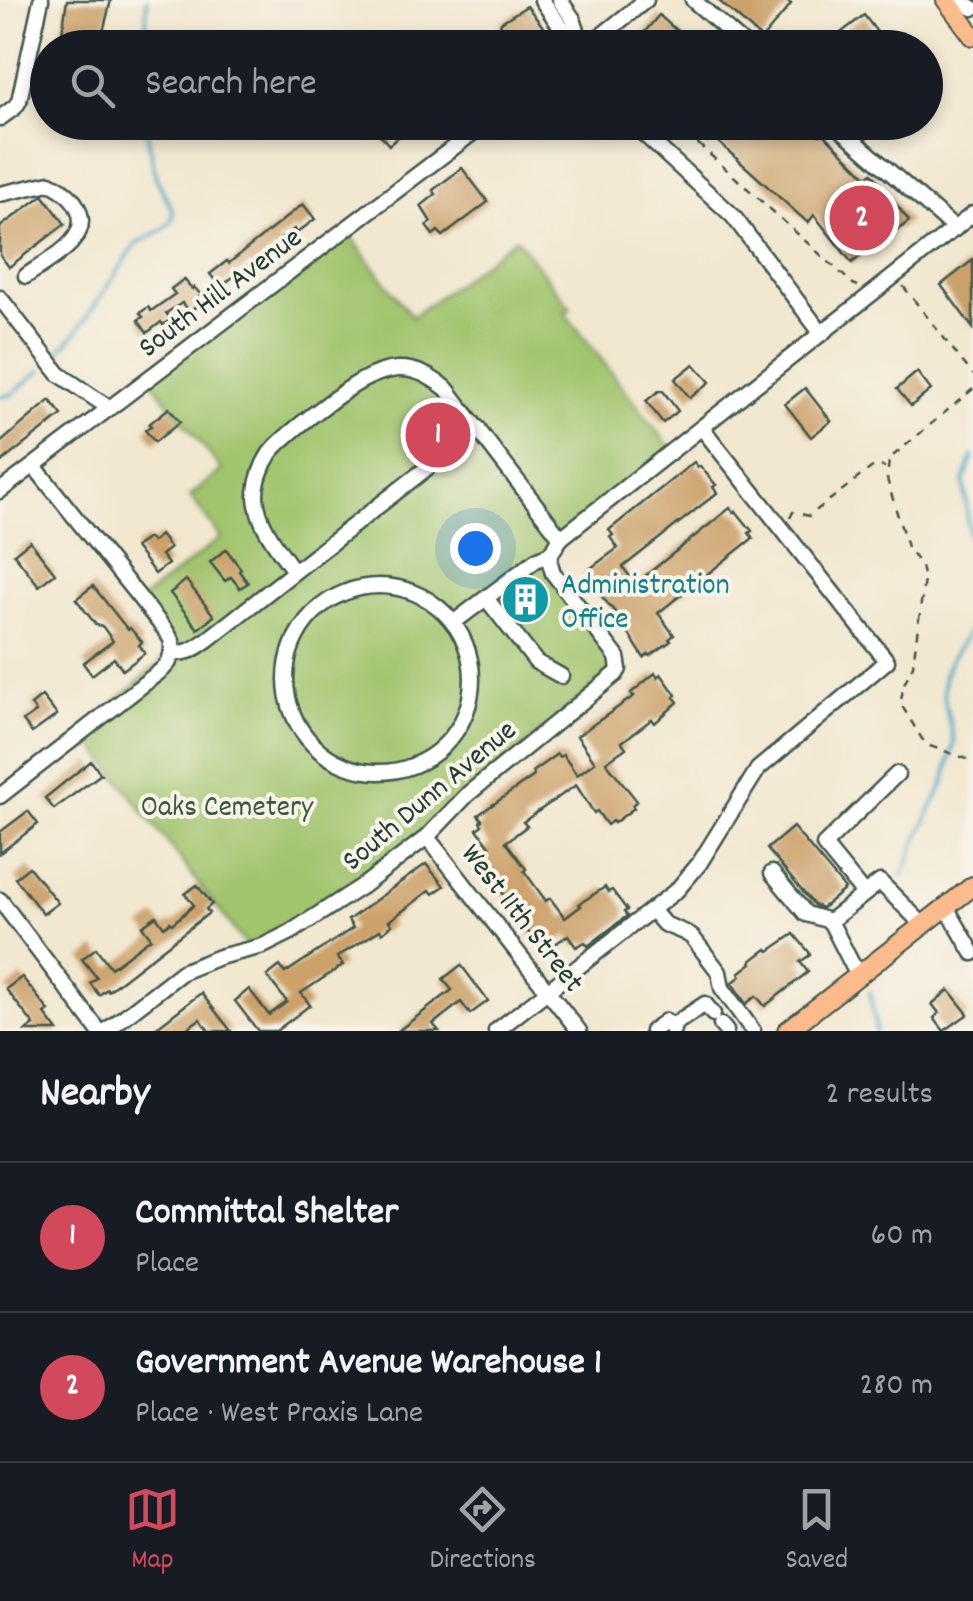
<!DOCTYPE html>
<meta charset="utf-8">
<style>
body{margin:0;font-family:Dekko,sans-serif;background:#20242c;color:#f1f3f6}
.you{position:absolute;left:475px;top:548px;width:35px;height:35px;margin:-25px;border:8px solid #fff;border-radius:50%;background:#1a73e8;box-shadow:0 0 0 15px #1a73e833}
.badge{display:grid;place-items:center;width:65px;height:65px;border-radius:50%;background:#d1495b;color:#fff;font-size:32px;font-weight:700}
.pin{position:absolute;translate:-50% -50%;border:5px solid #fff;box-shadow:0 2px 10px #0006}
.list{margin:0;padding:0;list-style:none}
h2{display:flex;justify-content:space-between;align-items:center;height:130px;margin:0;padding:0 40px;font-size:42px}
h2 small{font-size:32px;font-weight:400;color:#9ea1a6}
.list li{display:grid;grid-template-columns:65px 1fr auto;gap:30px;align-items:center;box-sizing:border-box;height:150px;padding:0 40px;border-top:2px solid #363941}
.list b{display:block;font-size:38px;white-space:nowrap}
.list p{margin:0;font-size:32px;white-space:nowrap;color:#9ea1a6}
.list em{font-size:32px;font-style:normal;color:#9ea1a6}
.icon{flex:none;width:55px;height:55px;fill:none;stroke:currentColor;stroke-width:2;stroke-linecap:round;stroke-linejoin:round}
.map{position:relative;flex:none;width:973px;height:1031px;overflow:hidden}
.search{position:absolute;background:#171b24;box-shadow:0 5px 15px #0003;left:30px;right:30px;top:30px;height:110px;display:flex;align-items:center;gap:25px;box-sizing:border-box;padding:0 35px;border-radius:55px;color:#9ea1a6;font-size:38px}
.sheet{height:430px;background:#171b24}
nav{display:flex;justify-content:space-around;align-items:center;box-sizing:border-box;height:140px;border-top:2px solid #363941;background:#171b24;font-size:28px;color:#9ea1a6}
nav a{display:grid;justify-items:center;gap:5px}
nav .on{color:#d1495b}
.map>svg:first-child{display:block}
.green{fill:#a1c46d;stroke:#608050;stroke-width:2.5}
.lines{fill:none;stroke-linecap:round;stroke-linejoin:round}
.stream{stroke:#44a7c4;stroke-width:4}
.building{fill:#cca16a}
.minor-casing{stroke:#3f564b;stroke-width:19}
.major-casing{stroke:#3f564b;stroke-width:22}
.path{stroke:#3f564b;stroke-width:2.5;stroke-dasharray:8 8;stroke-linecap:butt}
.minor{stroke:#fff;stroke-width:14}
.major{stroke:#fbbb8c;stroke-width:18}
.labels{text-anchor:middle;stroke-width:8;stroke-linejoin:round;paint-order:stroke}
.street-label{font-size:30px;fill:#1f3d34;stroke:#f7f3e8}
.culture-label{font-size:30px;fill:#0d838f;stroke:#f7f3e8;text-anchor:start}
.park-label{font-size:30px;fill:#39583f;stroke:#f7f3e8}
</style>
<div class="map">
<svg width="973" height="1031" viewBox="0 0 973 1031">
<rect width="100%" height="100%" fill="#f7f3e8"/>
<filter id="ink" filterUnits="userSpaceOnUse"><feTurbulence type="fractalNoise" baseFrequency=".01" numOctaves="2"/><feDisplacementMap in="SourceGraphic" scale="20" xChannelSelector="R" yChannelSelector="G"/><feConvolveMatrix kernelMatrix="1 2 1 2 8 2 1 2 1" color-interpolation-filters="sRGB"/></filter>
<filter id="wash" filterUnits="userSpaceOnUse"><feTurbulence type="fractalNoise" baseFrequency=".0048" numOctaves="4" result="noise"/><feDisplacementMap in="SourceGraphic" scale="40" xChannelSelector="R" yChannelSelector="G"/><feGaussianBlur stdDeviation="2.25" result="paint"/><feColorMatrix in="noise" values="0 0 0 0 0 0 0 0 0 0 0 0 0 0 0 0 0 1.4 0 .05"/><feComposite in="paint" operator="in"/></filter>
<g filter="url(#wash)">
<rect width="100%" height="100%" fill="#f2e7cf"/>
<path class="green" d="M345 229 412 317 516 238 571 308 565 313 673 451 562 538 550 563 619 663 387 868 249 949 82 731 172 652 141 600 221 538 190 496 222 470 149 378Z"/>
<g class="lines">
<g class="stream">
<path d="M145 48 147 0"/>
<path d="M56 355 76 333 136 244 164 229 172 220 173 211 156 178 145 122"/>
<path d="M0 396 11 395 41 370"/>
<path d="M973 456 964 481 969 533 973 549"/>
<path d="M903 876 919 835 944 783 954 743 943 693 944 675 951 659 973 625"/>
<path d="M870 992 876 1031"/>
</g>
</g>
<g id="blocks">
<g class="building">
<path d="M67 0H111L99 48 56 46 58 37 62 33Z"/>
<path d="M718 0H786L791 4 762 39Z"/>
<path d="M527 6 550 36 540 48H473L500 27 501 22Z"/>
<path d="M659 15 696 48H631Z"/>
<path d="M864 15 889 48H833L829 42Z"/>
<path d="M369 122H437L421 136 406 130 389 145Z"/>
<path d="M696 122H806L820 135 822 132 867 177 872 173 909 221 898 230 896 227 852 263 814 215 808 223Z"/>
<path d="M462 168 488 202 443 236 438 231 433 235 426 226 431 222 421 206 436 194 433 190Z"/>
<path d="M43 195 65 224 9 267 0 255V227Z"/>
<path d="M303 204 315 219 297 233 294 229 278 241 281 245 267 256 252 267 250 264 220 287 210 274 227 261 229 263Z"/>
<path d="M973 260V328L941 285Z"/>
<path d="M184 279 192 289 194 287 201 295 199 297 202 302 189 312 182 303 166 313 171 319 163 325 161 322 147 333 138 320 143 317 140 313 148 307 151 311 175 294 171 289Z"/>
<path d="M694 364 710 382 690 398 675 379Z"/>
<path d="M917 372 931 390 911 406 897 389Z"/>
<path d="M805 388 831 421 811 437 785 404Z"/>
<path d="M659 391H663L678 411 663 423 646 401Z"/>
<path d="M50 400 62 415 0 463V443Z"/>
<path d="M169 408 180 422 155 442 145 430 151 426 149 424Z"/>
<path d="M694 462 698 467 700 466 716 485 713 487 717 493 623 567 635 584 730 508 734 513 736 511 752 531 749 533 753 538 658 613 674 635 669 639 671 641 650 656 649 654 644 658 615 612 585 577 590 573 588 570 618 548 610 537 613 535 609 530Z"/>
<path d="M160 535 170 548 161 555 168 564 155 574 135 547 148 538 152 542Z"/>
<path d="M30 541 55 573 39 586 14 554Z"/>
<path d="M226 549 241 569 239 571 248 583 240 588 231 577 225 581 210 562Z"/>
<path d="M186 580 214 616 198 629 170 593Z"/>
<path d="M530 583 534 588 537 586 544 596 542 598 546 602 535 611 528 602 513 614 505 603 513 597 511 594 521 586 523 589Z"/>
<path d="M93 586 128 630 130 628 142 642 139 645 145 653 123 670 114 658 92 675 83 663 113 641 103 627 96 625 76 599Z"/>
<path d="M655 673 658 677 661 674 676 695 674 697 678 702 655 723 652 719 622 742 626 748 606 762 637 801 632 805 634 808 614 823 612 821 607 825 597 811 594 813 576 785 523 822 527 826 506 842 526 869 524 871 546 901 550 898 565 918 581 906 579 904 605 887 608 892 612 890 627 910 624 912 627 916 588 946 585 942 576 947 568 935 551 947 547 942 545 944 543 941 538 945 521 922 523 920 500 889 496 892 476 866 482 862 479 854 490 846 477 829 482 825 480 822 482 820 478 815 534 776 532 772 557 754 559 757 563 755 577 775 595 762 577 736 634 696 631 693Z"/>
<path d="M42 696 57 715 32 733 23 721 36 712 31 705Z"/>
<path d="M91 761 101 774 54 809 45 798Z"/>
<path d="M28 811 38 824 0 853V832Z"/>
<path d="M793 827 845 889 822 908 814 905 767 849Z"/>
<path d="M426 864 444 886 433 894 430 890 412 904 389 921 392 925 382 933 380 930 337 957 343 965 301 993 310 1005 276 1031H258L235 1001 249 989 269 1015 287 1002 267 976 280 966 285 973 353 928 348 920Z"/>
<path d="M29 867 58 903 43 914 15 878Z"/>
<path d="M197 885 212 904 206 909 209 913 108 991 107 989 99 995 90 983 97 978 82 959 96 948 111 968 151 938 142 926 156 916 164 927 170 922 172 924 194 905 185 894Z"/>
<path d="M794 934 809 952 810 955 800 962 808 972 765 1006 756 996 746 1004 732 983 741 976 739 973 752 963 751 961 767 949 769 951Z"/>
<path d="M461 965 488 1001 470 1014 461 1002 433 1024 439 1031H398L452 990 443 979Z"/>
<path d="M22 977 49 1011 45 1014 58 1031H26L34 1025 6 989Z"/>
<path d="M949 990 968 1014 944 1031 934 1018 939 1013 932 1004Z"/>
<path d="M201 993 231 1031H209L200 1019 183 1031H152Z"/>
</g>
</g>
</g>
<g filter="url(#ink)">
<use href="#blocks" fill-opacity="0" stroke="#3f564b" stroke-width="2.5"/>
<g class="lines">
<defs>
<g id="minor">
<path d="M542 0 560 26 583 48"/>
<path d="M560 0 573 19 581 42"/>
<path d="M693 0 748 48"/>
<path d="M958 0 973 8"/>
<path d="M586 48 646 0"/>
<path d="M0 118 15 107 19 101 41 0"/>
<path d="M631 122 733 216 822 334"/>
<path d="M833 122 955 229"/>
<path d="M0 194 50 183C62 189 74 197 79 211 91 241 46 261 26 276"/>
<path d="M0 298 59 374 109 408"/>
<path d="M34 466 166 631 172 641V652"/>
<path d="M0 491 487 122"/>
<path d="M294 571C279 550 257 524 256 496 256 482 262 465 270 453 284 435 340 393 361 381 372 375 385 370 397 369 417 368 430 377 446 388L561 538"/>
<circle cx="379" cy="679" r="93"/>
<path d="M486 598 536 662 561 676"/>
<path d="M453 623 536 560 551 553 561 538 973 214"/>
<path d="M172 652C188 655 195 648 207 640L478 428"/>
<path d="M0 796 163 669 169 662 172 652"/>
<path d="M427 837 579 1031"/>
<path d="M772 873 806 914 830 921"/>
<path d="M864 894 824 845 897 774"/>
<path d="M0 900 99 1031"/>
<path d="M946 907 973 953"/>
<path d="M653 911 664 924 686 933 693 938 719 972 722 988 753 1031"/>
<path d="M858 976 830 921 880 882 923 925"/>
<path d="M721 1025 726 1031"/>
<path d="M670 1027 705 1004 713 1014"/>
<path d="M106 1031 182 972 219 957 263 946 291 932 364 885 427 837 468 794 616 674 619 669 617 657 553 573 550 563 551 553"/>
<path d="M496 1031 677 890 699 864 758 769 887 661 702 428"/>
<path d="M652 1031 666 1021 673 1030"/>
</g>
<g id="major">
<path d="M946 0 973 36"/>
<path d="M787 1031 973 886"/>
</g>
</defs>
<use href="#minor" class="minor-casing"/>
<use href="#major" class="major-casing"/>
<g class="path">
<path d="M674 122 853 284 858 286"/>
<path d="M903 286 973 375"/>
<path d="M973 389 894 455 889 460 887 479 907 547 921 566 924 580 913 665 904 684 901 700 902 706 922 739 930 746 973 761"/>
<path d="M790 518 793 512 809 516 871 468 875 466 885 467"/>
</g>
<use href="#minor" class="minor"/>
<use href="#major" class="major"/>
</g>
</g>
<defs>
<symbol id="building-disc" viewBox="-11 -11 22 22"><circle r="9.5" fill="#0f9aa8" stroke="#f7f3e8"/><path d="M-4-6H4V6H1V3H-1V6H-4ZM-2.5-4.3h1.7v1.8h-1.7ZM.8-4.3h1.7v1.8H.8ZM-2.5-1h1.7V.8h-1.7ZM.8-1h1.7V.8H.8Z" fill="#fff"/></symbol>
</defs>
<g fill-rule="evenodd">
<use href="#building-disc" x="498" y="572" width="55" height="55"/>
</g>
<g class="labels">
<g class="street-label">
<text transform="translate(219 291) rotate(-37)" y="10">South Hill Avenue</text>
<text transform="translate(428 794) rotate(-40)" y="10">South Dunn Avenue</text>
<text transform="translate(524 917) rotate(52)" y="10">West 11th Street</text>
</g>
<g class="culture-label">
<text x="561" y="593">Administration<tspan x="561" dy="34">Office</tspan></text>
</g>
<g class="park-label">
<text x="227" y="815">Oaks Cemetery</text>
</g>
</g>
</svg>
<div class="you"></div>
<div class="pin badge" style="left:438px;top:435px">1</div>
<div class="pin badge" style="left:862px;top:218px">2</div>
<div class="search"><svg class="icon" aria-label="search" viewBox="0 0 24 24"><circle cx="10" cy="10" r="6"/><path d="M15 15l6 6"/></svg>Search here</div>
</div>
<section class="sheet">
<h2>Nearby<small>2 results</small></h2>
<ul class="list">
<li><span class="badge">1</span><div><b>Committal Shelter</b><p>Place</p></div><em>60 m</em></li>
<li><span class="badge">2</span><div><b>Government Avenue Warehouse 1</b><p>Place · West Praxis Lane</p></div><em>280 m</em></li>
</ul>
</section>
<nav>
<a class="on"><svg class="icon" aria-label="map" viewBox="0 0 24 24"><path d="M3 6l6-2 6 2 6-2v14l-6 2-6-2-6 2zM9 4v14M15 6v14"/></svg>Map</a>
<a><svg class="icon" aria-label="directions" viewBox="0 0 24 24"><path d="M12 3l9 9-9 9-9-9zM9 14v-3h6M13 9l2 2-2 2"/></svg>Directions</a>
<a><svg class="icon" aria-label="saved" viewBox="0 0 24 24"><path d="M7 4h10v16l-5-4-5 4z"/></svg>Saved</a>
</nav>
